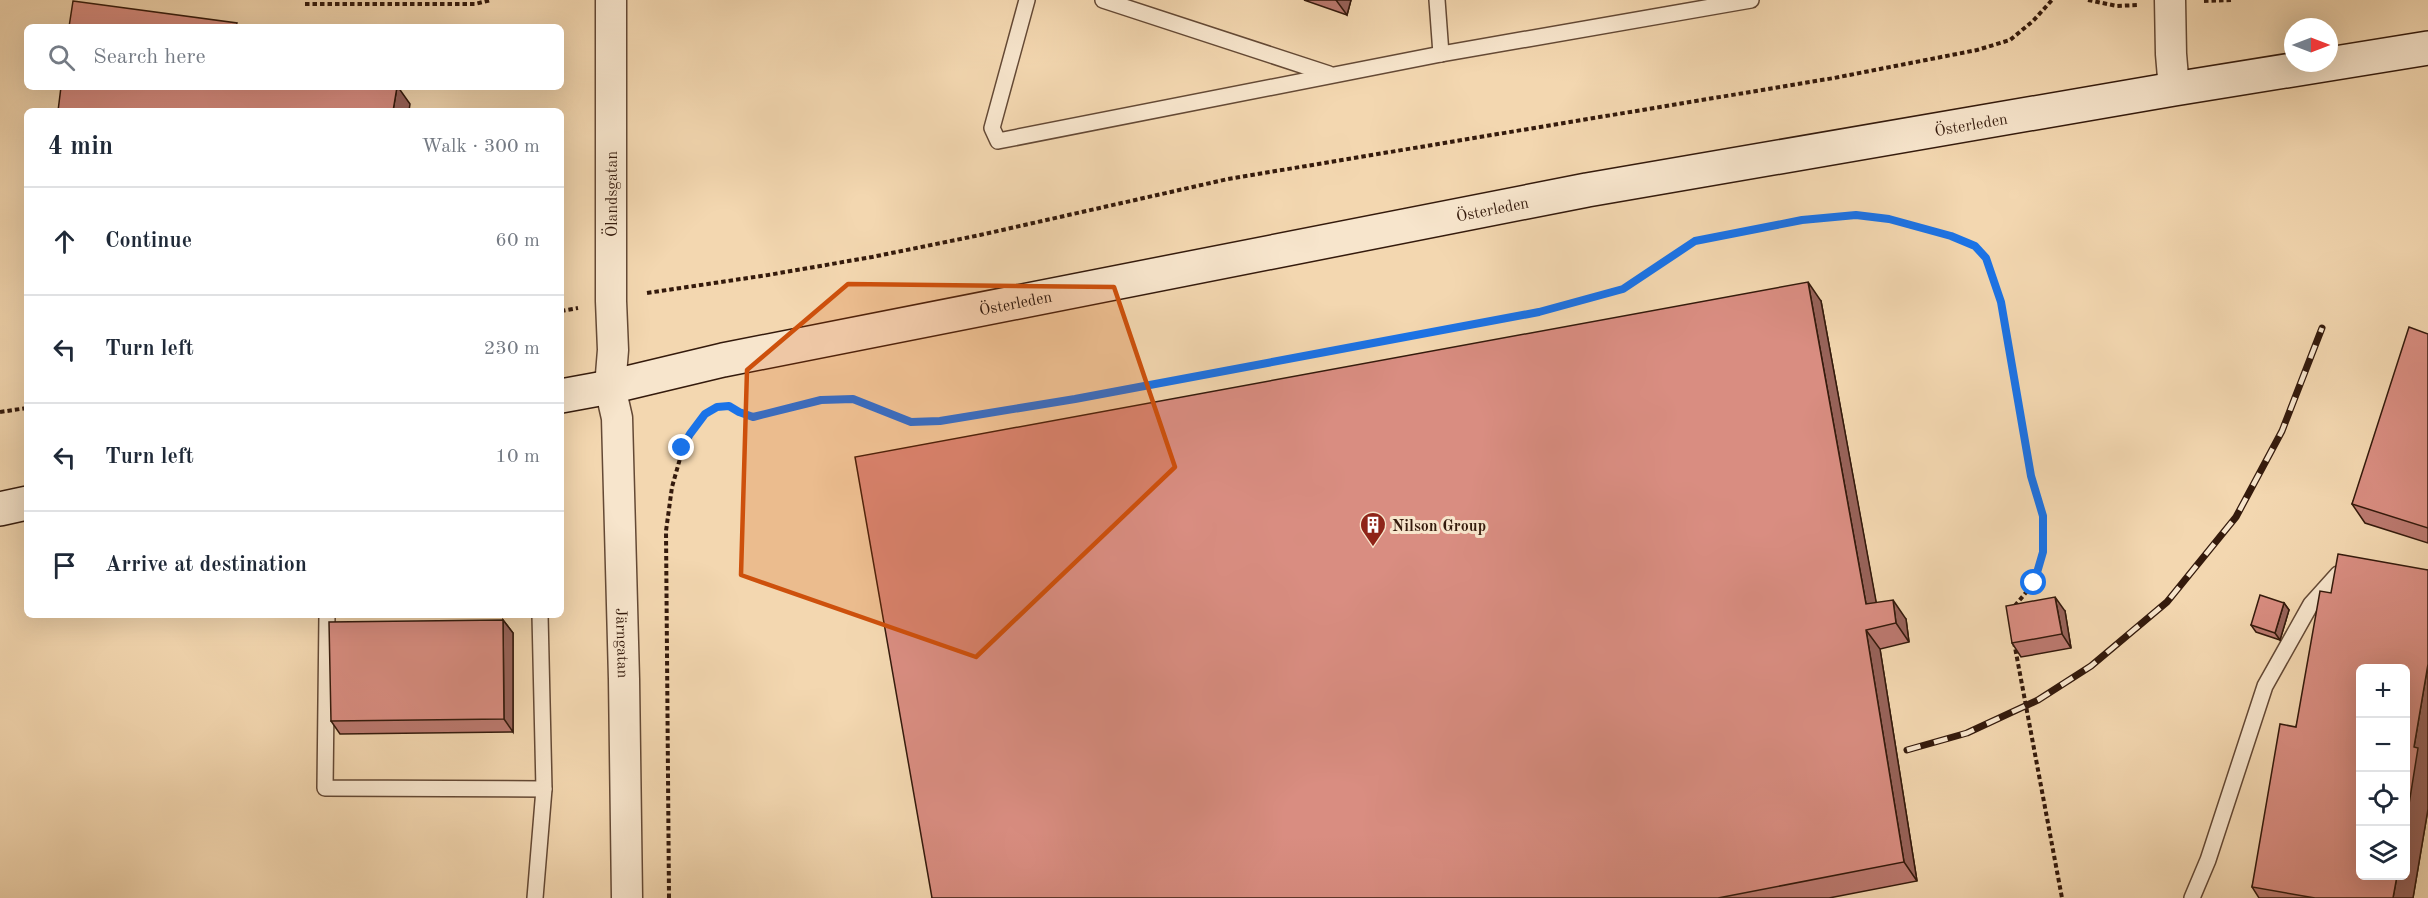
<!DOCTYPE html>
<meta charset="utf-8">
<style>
body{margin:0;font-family:"Old Standard TT",serif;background:#f6f6f7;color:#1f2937}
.controls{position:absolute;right:18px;bottom:18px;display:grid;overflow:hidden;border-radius:9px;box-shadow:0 6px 24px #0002}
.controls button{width:54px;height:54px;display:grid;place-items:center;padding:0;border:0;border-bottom:2px solid #e0e1e3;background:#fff;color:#1f2937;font:30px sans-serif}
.compass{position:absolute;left:2284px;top:18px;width:54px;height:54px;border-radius:50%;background:#fff;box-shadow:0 6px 24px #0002;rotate:90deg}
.stop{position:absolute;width:18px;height:18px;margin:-14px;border:4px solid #1a73e8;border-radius:50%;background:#fff}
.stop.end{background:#1a73e8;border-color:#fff;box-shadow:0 2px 6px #0008}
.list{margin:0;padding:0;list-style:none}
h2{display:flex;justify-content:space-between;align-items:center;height:78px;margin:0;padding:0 24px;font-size:26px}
h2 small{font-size:20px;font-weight:400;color:#747a83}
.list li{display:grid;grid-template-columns:39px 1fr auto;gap:18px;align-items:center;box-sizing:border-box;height:108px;padding:0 24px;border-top:2px solid #e0e1e3}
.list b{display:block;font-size:22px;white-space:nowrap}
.list em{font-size:20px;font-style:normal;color:#747a83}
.icon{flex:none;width:33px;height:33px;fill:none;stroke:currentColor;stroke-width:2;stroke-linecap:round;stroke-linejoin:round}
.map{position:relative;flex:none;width:2428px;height:898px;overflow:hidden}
.search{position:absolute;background:#fff;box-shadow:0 6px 24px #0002;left:24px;top:24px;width:540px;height:66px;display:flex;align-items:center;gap:15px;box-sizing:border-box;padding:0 21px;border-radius:9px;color:#747a83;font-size:22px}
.panel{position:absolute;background:#fff;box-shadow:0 6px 24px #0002;left:24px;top:108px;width:540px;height:510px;border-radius:9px}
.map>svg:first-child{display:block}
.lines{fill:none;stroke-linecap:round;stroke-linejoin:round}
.lane-casing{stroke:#644935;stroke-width:18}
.street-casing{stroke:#644935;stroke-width:33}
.secondary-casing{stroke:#341a0c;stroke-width:36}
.path{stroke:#341a0c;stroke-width:4;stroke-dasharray:4.5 3;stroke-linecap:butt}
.lane{stroke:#f7e5cc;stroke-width:15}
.street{stroke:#f7e5cc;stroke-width:30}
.secondary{stroke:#f7e5cc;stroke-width:33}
.rail-casing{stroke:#341a0c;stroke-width:7}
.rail{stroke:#f7e5cc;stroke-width:4.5;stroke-dasharray:14;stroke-linecap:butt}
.wall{fill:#bb796f;stroke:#341a0c;stroke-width:1.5}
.shaded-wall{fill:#98635a;stroke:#341a0c;stroke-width:1.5}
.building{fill:#d98d81;stroke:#341a0c;stroke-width:1.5}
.route{stroke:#1a73e8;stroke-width:8}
.marked{fill:#cd500c;fill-opacity:0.2;stroke:#cd500c;stroke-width:4.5;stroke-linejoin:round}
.labels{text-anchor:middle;stroke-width:6;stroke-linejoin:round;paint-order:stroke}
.street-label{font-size:16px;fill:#341a0c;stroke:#f7e5cc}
.poi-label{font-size:16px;font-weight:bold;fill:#341a0c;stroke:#f7e5cc;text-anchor:start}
</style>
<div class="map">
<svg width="2428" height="898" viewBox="0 0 2428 898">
<rect width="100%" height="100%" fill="#f3d7b0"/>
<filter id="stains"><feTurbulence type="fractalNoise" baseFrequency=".00333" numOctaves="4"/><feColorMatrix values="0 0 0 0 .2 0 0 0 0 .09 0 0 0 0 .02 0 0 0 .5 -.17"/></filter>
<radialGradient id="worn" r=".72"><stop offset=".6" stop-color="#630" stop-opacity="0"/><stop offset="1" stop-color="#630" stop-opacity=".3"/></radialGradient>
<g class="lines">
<defs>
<g id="lane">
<path d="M1027 0 992 128 998 141 1441 54 1751 0"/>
<path d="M1103 0 1329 74"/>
<path d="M1437 0 1441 54"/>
<path d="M327 615 325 788 544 789"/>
<path d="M535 898 544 789 540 615"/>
<path d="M2192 898 2208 860 2265 686 2311 604 2338 574 2351 571"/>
</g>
<g id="street">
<path id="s1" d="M611 0V301L613 350 610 387 617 418 624 679 627 898"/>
<path d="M2170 0 2171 54 2174 89"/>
</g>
<g id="secondary">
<path id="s2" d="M561 396 610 387 723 360 1587 190 2174 89 2428 48"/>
<path d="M0 509 27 503"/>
</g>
</defs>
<use href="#lane" class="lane-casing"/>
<use href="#street" class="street-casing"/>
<use href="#secondary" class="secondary-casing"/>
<g class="path">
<path d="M2088 0 2117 6 2137 5"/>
<path d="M2204 1 2233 0"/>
<path d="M305 4H475L491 0"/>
<path d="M647 293 768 275 872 257 980 235 1228 179 1834 78 1977 50 2010 40 2033 21 2052 0"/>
<path d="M561 311 578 308"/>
<path d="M0 412 27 408"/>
<path d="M2014 642 2062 898"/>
<path d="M669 898 666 531 672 487 683 448 690 434 705 414 717 407 729 406 739 412 753 417 821 400 853 399 911 422 940 421 1075 399 1539 312 1623 289 1695 241 1801 220 1856 215 1889 219 1951 236 1975 246 1986 258 2001 302 2031 475 2043 516V552L2034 583 2013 608"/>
</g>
<use href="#lane" class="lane"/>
<use href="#street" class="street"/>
<use href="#secondary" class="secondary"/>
<defs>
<path id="rail" d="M1907 750 1967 733 2038 700 2091 666 2167 602 2236 517 2282 431 2322 328"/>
</defs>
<use href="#rail" class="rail-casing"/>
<use href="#rail" class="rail"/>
</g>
<g class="wall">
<path d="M1304 0H1351L1347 15Z"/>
<path d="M1821 301 1876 603 1906 619 1909 642 1880 649 1917 881 1829 898H932Z"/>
<path d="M2428 334V543L2365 523 2352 504Z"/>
<path d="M2428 570V809L2413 898H2259L2252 887 2296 727 2331 593Z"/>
<path d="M2284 603 2289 610 2280 640 2256 632 2251 625Z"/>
<path d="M2065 611 2071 648 2021 657 2012 643Z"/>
<path d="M503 620 513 633V732L340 734 331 721Z"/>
</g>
<g class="shaded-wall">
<path d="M1336 0H1351L1347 15Z"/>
<path d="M397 87H398L410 104 409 111H393Z"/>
<path d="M1808 282 1821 301 1880 623 1866 604Z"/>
<path d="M2055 597 2065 611 2071 648 2062 634Z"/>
<path d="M1893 600 1906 619 1909 642 1896 623Z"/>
<path d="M2284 603 2289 610 2280 640 2275 633Z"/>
<path d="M503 620 513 633V732L504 719Z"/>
<path d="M1866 630 1880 649 1917 881 1904 862Z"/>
<path d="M2428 664V809L2413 898H2393L2397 876H2406V823L2414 747Z"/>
</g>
<g class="building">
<path d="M73 1 237 23 236 27H69Z"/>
<path d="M61 87H397L393 111H58Z"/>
<path d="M1808 282 1866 604 1893 600 1896 623 1866 630 1904 862 1718 898H932L855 457Z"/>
<path d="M2409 327 2428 334V528L2352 504Z"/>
<path d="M2338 554 2428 570V664L2414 747 2418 748 2406 823V669H2361V876H2397L2393 898H2315L2252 887 2280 724 2296 727 2320 591 2331 593Z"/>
<path d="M2260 595 2284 603 2275 633 2251 625Z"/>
<path d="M2055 597 2062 634 2012 643 2006 606Z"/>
<path d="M503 620 504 719 331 721 329 622Z"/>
</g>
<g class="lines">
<path class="route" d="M682 448 690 434 705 414 717 407 729 406 739 412 753 417 821 400 853 399 911 422 940 421 1075 399 1539 312 1623 289 1695 241 1802 220 1856 215 1889 219 1951 236 1975 246 1986 258 2001 302 2031 476 2043 516V552L2034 583"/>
</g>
<path class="marked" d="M848 284 1114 287 1175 467 976 657 741 575 747 370Z"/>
<defs>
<symbol id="building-pin" viewBox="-11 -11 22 30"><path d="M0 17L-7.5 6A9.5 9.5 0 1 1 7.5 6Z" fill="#8f2418" stroke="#f7e5cc"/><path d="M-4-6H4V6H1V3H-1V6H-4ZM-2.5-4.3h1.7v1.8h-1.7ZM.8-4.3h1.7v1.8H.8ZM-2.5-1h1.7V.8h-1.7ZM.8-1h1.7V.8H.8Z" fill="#fff"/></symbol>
</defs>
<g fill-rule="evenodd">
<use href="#building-pin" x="1358" y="510" width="30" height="40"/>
</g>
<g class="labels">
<g class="street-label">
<text dy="6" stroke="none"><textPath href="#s2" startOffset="1436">Österleden</textPath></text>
<text transform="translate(611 194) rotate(-90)" y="6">Ölandsgatan</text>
<text dy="6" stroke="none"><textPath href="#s2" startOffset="950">Österleden</textPath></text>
<text dy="6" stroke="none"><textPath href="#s2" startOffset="464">Österleden</textPath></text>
<text dy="6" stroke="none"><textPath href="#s1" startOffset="644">Järngatan</textPath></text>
</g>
<g class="poi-label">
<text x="1392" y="531">Nilson Group</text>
</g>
</g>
<rect width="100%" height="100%" filter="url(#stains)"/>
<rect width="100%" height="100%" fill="url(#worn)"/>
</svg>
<div class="controls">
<button>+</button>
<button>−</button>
<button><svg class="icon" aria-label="locate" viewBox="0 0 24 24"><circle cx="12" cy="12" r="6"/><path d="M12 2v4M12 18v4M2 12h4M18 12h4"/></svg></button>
<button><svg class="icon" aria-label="layers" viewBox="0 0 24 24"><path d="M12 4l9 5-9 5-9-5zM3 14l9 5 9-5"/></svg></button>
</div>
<svg class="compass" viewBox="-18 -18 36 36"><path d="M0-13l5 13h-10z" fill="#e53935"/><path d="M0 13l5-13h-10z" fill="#747a83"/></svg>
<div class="stop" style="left:2034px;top:583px"></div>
<div class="stop end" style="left:682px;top:448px"></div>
<div class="search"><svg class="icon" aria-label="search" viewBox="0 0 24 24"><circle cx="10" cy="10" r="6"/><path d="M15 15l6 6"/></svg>Search here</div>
<section class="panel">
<h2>4 min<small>Walk · 300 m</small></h2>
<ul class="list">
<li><svg class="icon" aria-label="ahead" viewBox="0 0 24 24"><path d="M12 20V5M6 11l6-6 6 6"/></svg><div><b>Continue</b></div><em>60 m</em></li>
<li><svg class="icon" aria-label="left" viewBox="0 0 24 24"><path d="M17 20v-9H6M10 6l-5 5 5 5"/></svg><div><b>Turn left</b></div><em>230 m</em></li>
<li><svg class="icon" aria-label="left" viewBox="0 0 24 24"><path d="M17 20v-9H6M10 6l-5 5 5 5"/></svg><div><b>Turn left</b></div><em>10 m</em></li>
<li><svg class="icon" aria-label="arrive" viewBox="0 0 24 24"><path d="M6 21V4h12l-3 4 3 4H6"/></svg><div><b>Arrive at destination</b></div></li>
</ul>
</section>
</div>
